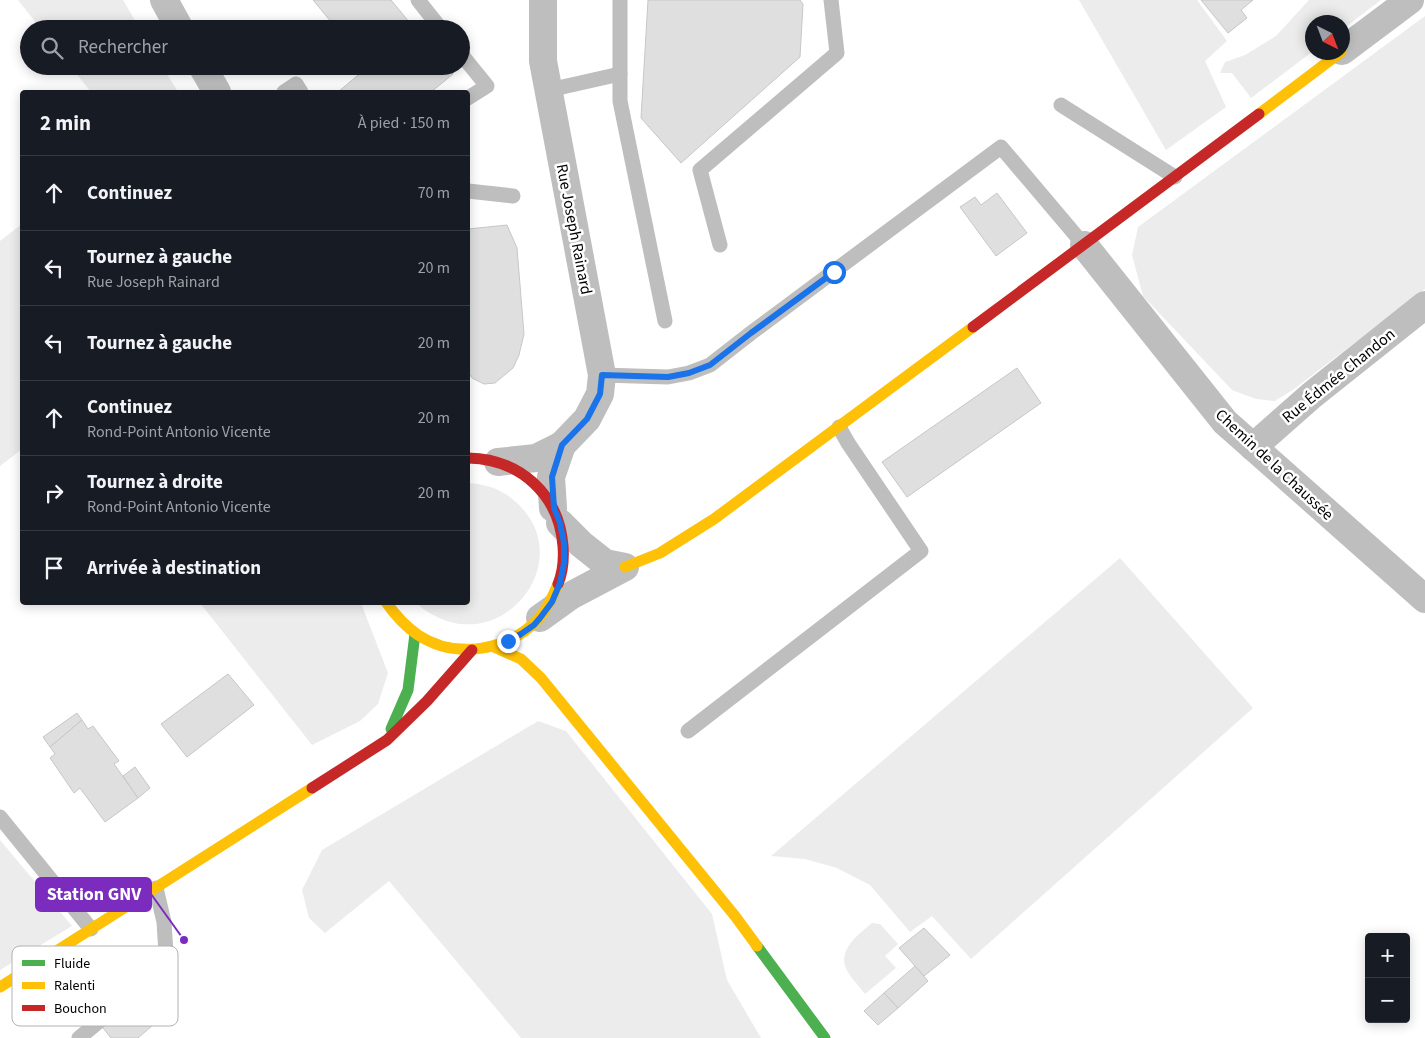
<!DOCTYPE html>
<html lang="fr">
<meta charset="utf-8">
<style>
body{margin:0;font-family:"Source Sans 3",sans-serif;background:#242831;color:#f1f3f6}
.controls{position:absolute;right:15px;bottom:15px;display:grid;overflow:hidden;border-radius:5px;box-shadow:0 2px 12px #0003}
.controls button{width:45px;height:45px;display:grid;place-items:center;padding:0;border:0;border-bottom:1px solid #363941;background:#171b24;color:#f1f3f6;font:25px sans-serif}
.compass{position:absolute;left:1305px;top:15px;width:45px;height:45px;border-radius:50%;background:#171b24;box-shadow:0 2px 12px #0003;rotate:138deg}
.stop{position:absolute;width:15px;height:15px;margin:-11px;border:4px solid #1a73e8;border-radius:50%;background:#fff}
.stop.end{background:#1a73e8;border-color:#fff;box-shadow:0 1px 5px #0008}
.list{margin:0;padding:0;list-style:none}
h2{display:flex;justify-content:space-between;align-items:center;height:65px;margin:0;padding:0 20px;font-size:21px}
h2 small{font-size:16px;font-weight:400;color:#9ea1a6}
.list li{display:grid;grid-template-columns:32px 1fr auto;gap:15px;align-items:center;box-sizing:border-box;height:75px;padding:0 20px;border-top:1px solid #363941}
.list b{display:block;font-size:19px;white-space:nowrap}
.list p{margin:0;font-size:16px;white-space:nowrap;color:#9ea1a6}
.list em{font-size:16px;font-style:normal;color:#9ea1a6}
.icon{flex:none;width:28px;height:28px;fill:none;stroke:currentColor;stroke-width:2;stroke-linecap:round;stroke-linejoin:round}
.map{position:relative;flex:none;width:1425px;height:1038px;overflow:hidden}
.search{position:absolute;background:#171b24;box-shadow:0 2px 12px #0003;left:20px;top:20px;width:450px;height:55px;display:flex;align-items:center;gap:12px;box-sizing:border-box;padding:0 18px;border-radius:28px;color:#9ea1a6;font-size:19px}
.panel{position:absolute;background:#171b24;box-shadow:0 2px 12px #0003;left:20px;top:90px;width:450px;height:515px;border-radius:5px}
.map>svg:first-child{display:block}
.green{fill:#ececec}
.building{fill:#dfdfdf;stroke:#c7c7c7}
.lines{fill:none;stroke-linecap:round;stroke-linejoin:round}
.lane{stroke:#bebebe;stroke-width:15}
.street{stroke:#bebebe;stroke-width:28}
.fast{stroke:#4caf50;stroke-width:11}
.slow{stroke:#ffc107;stroke-width:11}
.jam{stroke:#c62828;stroke-width:11}
.route{stroke:#1a73e8;stroke-width:6}
.labels{text-anchor:middle;stroke-width:5;stroke-linejoin:round;paint-order:stroke}
.street-label{font-size:16px;fill:#000;stroke:#fff}
.key{fill:#fff;stroke:#b2b2b2;stroke-width:1}
.key-label{font-size:14px;fill:#000}
.leader{fill:none;stroke:#7b2cbf;stroke-width:2}
.callout-dot{fill:#7b2cbf;stroke:#fff;stroke-width:2}
.callout{fill:#7b2cbf;stroke:#7b2cbf;stroke-width:2}
.callout-label{font-size:18px;text-anchor:middle;font-weight:bold;fill:#fff}
</style>
<div class="map">
<svg width="1425" height="1038" viewBox="0 0 1425 1038">
<rect width="100%" height="100%" fill="#fff"/>
<g class="green">
<path d="M18 0H123L140 29H41Z"/>
<path d="M1079 0H1197L1227 41 1205 61 1226 107 1166 150Z"/>
<path d="M1309 0H1381L1343 29 1342 22H1312V52L1251 98 1232 73H1220L1225 62 1245 55 1276 36Z"/>
<path d="M1425 16V289L1294 389 1275 401 1256 399 1232 390 1143 296 1132 255 1138 227Z"/>
<path d="M70 66H162L178 92H91Z"/>
<path d="M22 224V449L0 466V241Z"/>
<path d="M468 483C489 484 506 491 521 507 576 565 500 658 428 612 424 610 420 606 417 603L468 602Z"/>
<path d="M1120 558 1253 708 971 959 932 916 910 932 870 885 837 868 805 859 771 856Z"/>
<path d="M200 603H361L388 673 378 704 360 721 312 745Z"/>
<path d="M538 721 566 731 712 914 727 980 761 1038H521L389 881 325 933 309 918 302 890 322 850Z"/>
<path d="M0 840 72 926 0 970Z"/>
<path d="M872 923 880 924 898 944 885 956 896 968 865 994C860 987 849 976 846 968 838 949 859 934 872 923Z"/>
</g>
<g class="building">
<path d="M313 0H391L415 29H337Z"/>
<path d="M648 0H800L803 4 800 57 681 163 641 118Z"/>
<path d="M1201 0H1253L1241 10 1247 18 1228 33Z"/>
<path d="M369 66H447L453 74 431 92H338Z"/>
<path d="M997 193 1027 233 996 256 960 207 975 197 981 205Z"/>
<path d="M507 225 517 248 524 334 519 355 513 368 495 383 484 384 472 378 468 371V229Z"/>
<path d="M1017 368 1041 403 907 497 882 462Z"/>
<path d="M228 674 254 705 187 757 161 724Z"/>
<path d="M77 713 82 720 50 747 43 737Z"/>
<path d="M82 720 88 729 93 726 119 761 114 764 138 798 105 822 80 788 74 793 50 758 55 754 50 747Z"/>
<path d="M135 767 150 788 138 798 123 776Z"/>
<path d="M924 928 950 955 924 976 899 948Z"/>
<path d="M102 964 153 1025 138 1038H111L72 989Z"/>
<path d="M915 966 928 981 898 1008 884 993Z"/>
<path d="M884 993 898 1008 878 1025 864 1011Z"/>
</g>
<g class="lines">
<g class="lane">
<path d="M418 0 441 29"/>
<path d="M620 0V101L665 321"/>
<path d="M461 54 487 86 468 98"/>
<path d="M549 90 620 74"/>
<path d="M284 92 296 84 301 92"/>
<path d="M1061 105 1175 177"/>
<path d="M468 191 513 196"/>
<path d="M720 245 700 170 837 53 831 0"/>
<path d="M602 375 668 377 689 373 710 365 751 333 1001 147 1084 245"/>
<path d="M688 731 921 551 848 443 839 427"/>
<path d="M0 817 91 929"/>
<path d="M79 1038 149 980 166 953 164 922 156 888"/>
</g>
<g class="street">
<path d="M164 0 180 29"/>
<path d="M543 0V61L602 375 600 394 587 419 562 445"/>
<path d="M1342 51 1410 0"/>
<path d="M202 66 217 92"/>
<path d="M1084 245 1225 422 1425 599"/>
<path d="M1253 447 1312 395 1425 305"/>
<path d="M498 462 536 458 562 445 551 477 553 508"/>
<path d="M540 618 572 595 625 567 605 563 581 544 560 523"/>
</g>
<g class="fast">
<path d="M391 729 408 690 415 634"/>
<path d="M757 946 825 1038"/>
</g>
<g class="slow">
<path d="M1259 114 1341 52"/>
<path d="M625 567 660 553 714 519 973 327"/>
<path d="M386 602C395 615 405 626 418 635 456 660 510 651 540 617 548 607 553 596 558 584"/>
<path d="M494 647 521 659 541 678 735 916 757 946"/>
<path d="M0 987 312 788"/>
</g>
<g class="jam">
<path d="M973 327 1259 114"/>
<path d="M468 458C520 459 559 494 563 546 564 559 563 572 558 584"/>
<path d="M312 788 387 740 427 701 472 650"/>
</g>
</g>
<g class="lines">
<path class="route" d="M508 641 521 634 534 625 540 618 552 602 560 583 564 563V543L560 523 554 508 552 477 562 445 587 419 600 394 602 375 668 377 689 373 710 365 751 333 834 272"/>
</g>
<g class="labels">
<g class="street-label">
<text transform="translate(575 229) rotate(79)" y="6">Rue Joseph Rainard</text>
<text transform="translate(1338 375) rotate(-39)" y="6">Rue Édmée Chandon</text>
<text transform="translate(1275 464) rotate(43)" y="6">Chemin de la Chaussée</text>
</g>
</g>
<rect x="12" y="946" width="166" height="80" rx="8" class="key"/>
<rect x="22" y="960" width="23" height="6" fill="#4caf50"/>
<rect x="22" y="982" width="23" height="7" fill="#ffc107"/>
<rect x="22" y="1005" width="23" height="6" fill="#c62828"/>
<g class="key-label">
<text x="54" y="968">Fluide</text>
<text x="54" y="990">Ralenti</text>
<text x="54" y="1013">Bouchon</text>
</g>
<path class="leader" d="M184 940L151 894"/>
<circle class="callout-dot" cx="184" cy="940" r="5"/>
<rect class="callout" x="36" y="878" width="115" height="33" rx="5"/>
<g class="callout-label">
<text x="94" y="900">Station GNV</text>
</g>
</svg>
<div class="controls">
<button>+</button>
<button>−</button>
</div>
<svg class="compass" viewBox="-18 -18 36 36"><path d="M0-13l5 13h-10z" fill="#e53935"/><path d="M0 13l5-13h-10z" fill="#9ea1a6"/></svg>
<div class="stop" style="left:834px;top:272px"></div>
<div class="stop end" style="left:508px;top:641px"></div>
<div class="search"><svg class="icon" aria-label="search" viewBox="0 0 24 24"><circle cx="10" cy="10" r="6"/><path d="M15 15l6 6"/></svg>Rechercher</div>
<section class="panel">
<h2>2 min<small>À pied · 150 m</small></h2>
<ul class="list">
<li><svg class="icon" aria-label="ahead" viewBox="0 0 24 24"><path d="M12 20V5M6 11l6-6 6 6"/></svg><div><b>Continuez</b></div><em>70 m</em></li>
<li><svg class="icon" aria-label="left" viewBox="0 0 24 24"><path d="M17 20v-9H6M10 6l-5 5 5 5"/></svg><div><b>Tournez à gauche</b><p>Rue Joseph Rainard</p></div><em>20 m</em></li>
<li><svg class="icon" aria-label="left" viewBox="0 0 24 24"><path d="M17 20v-9H6M10 6l-5 5 5 5"/></svg><div><b>Tournez à gauche</b></div><em>20 m</em></li>
<li><svg class="icon" aria-label="ahead" viewBox="0 0 24 24"><path d="M12 20V5M6 11l6-6 6 6"/></svg><div><b>Continuez</b><p>Rond-Point Antonio Vicente</p></div><em>20 m</em></li>
<li><svg class="icon" aria-label="right" viewBox="0 0 24 24"><path d="M7 20v-9h11M14 6l5 5-5 5"/></svg><div><b>Tournez à droite</b><p>Rond-Point Antonio Vicente</p></div><em>20 m</em></li>
<li><svg class="icon" aria-label="arrive" viewBox="0 0 24 24"><path d="M6 21V4h12l-3 4 3 4H6"/></svg><div><b>Arrivée à destination</b></div></li>
</ul>
</section>
</div>
